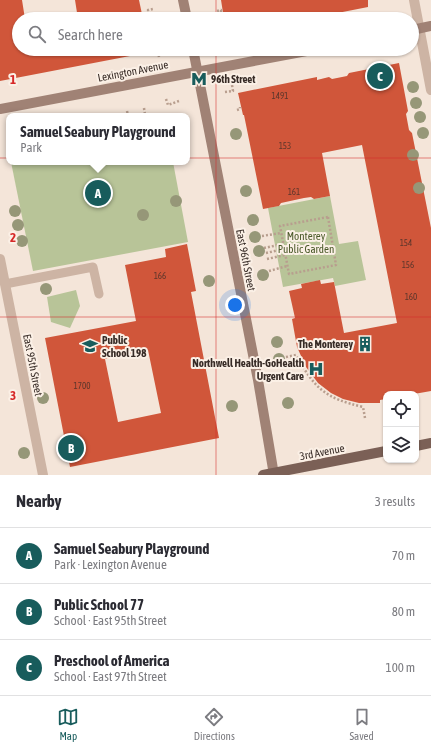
<!DOCTYPE html>
<meta charset="utf-8">
<style>
body{margin:0;font-family:"Asap Condensed",sans-serif;background:#f2f2f3;color:#2b2b33}
.controls{position:absolute;right:12px;bottom:12px;display:grid;overflow:hidden;border-radius:8px;box-shadow:0 1px 3px #0004}
.controls button{width:36px;height:36px;display:grid;place-items:center;padding:0;border:0;border-bottom:1px solid #e1e1e2;background:#fff;color:#2b2b33;font:20px sans-serif}
.you{position:absolute;left:235px;top:305px;width:14px;height:14px;margin:-10px;border:3px solid #fff;border-radius:50%;background:#1a73e8;box-shadow:0 0 0 6px #1a73e833}
.badge{display:grid;place-items:center;width:26px;height:26px;border-radius:50%;background:#185c5c;color:#fff;font-size:13px;font-weight:700}
.pin{position:absolute;translate:-50% -50%;border:2px solid #fff;box-shadow:0 1px 4px #0006}
.popup{position:absolute;left:6px;top:113px;width:184px;height:52px;box-sizing:border-box;display:grid;place-content:center;border-radius:8px;background:#fff;filter:drop-shadow(0 1px 3px #0005);font-size:13px;white-space:nowrap;color:#7c7c81}
.popup b{font-size:15px;color:#2b2b33}
.popup::after{content:'';position:absolute;left:50%;top:100%;margin-left:-8px;border:8px solid transparent;border-top-color:#fff}
.list{margin:0;padding:0;list-style:none}
h2{display:flex;justify-content:space-between;align-items:center;height:52px;margin:0;padding:0 16px;font-size:17px}
h2 small{font-size:13px;font-weight:400;color:#7c7c81}
.list li{display:grid;grid-template-columns:26px 1fr auto;gap:12px;align-items:center;box-sizing:border-box;height:56px;padding:0 16px;border-top:1px solid #e1e1e2}
.list b{display:block;font-size:15px;white-space:nowrap}
.list p{margin:0;font-size:13px;white-space:nowrap;color:#7c7c81}
.list em{font-size:13px;font-style:normal;color:#7c7c81}
.icon{flex:none;width:22px;height:22px;fill:none;stroke:currentColor;stroke-width:2;stroke-linecap:round;stroke-linejoin:round}
.map{position:relative;flex:none;width:431px;height:475px;overflow:hidden}
.search{position:absolute;background:#fff;box-shadow:0 1px 3px #0004;left:12px;right:12px;top:12px;height:44px;display:flex;align-items:center;gap:10px;box-sizing:border-box;padding:0 14px;border-radius:22px;color:#7c7c81;font-size:15px}
.sheet{height:220px;background:#fff}
nav{display:flex;justify-content:space-around;align-items:center;box-sizing:border-box;height:56px;border-top:1px solid #e1e1e2;background:#fff;font-size:11px;color:#7c7c81}
nav a{display:grid;justify-items:center;gap:2px}
nav .on{color:#185c5c}
.map>svg:first-child{display:block}
.green{fill:#b8c498}
.building{fill:#d0563a;fill-rule:evenodd}
.lines{fill:none;stroke-linecap:round;stroke-linejoin:round}
.path{stroke:#b89e8e;stroke-width:2.5;stroke-dasharray:2 2;stroke-linecap:butt}
.service{stroke:#cdb4a4;stroke-width:9}
.minor{stroke:#cdb4a4;stroke-width:10}
.secondary{stroke:#a08275;stroke-width:10}
.primary{stroke:#7b6056;stroke-width:10}
.tree{fill:#969778}
.grid{fill:none;stroke:#d62828;stroke-width:1;stroke-opacity:0.55}
.labels{text-anchor:middle;stroke-width:4;stroke-linejoin:round;paint-order:stroke}
.number-label{font-size:9px;fill:#5d362b}
.street-label{font-size:11px;fill:#372b26;stroke:#fbf0e6}
.poi-label{font-size:11px;font-weight:bold;fill:#372b26;stroke:#fbf0e6;text-anchor:start}
.park-label{font-size:11px;fill:#495828;stroke:#fbf0e6}
.grid-label{font-size:13px;text-anchor:middle;font-weight:bold;fill:#d62828;stroke:#fbf0e6;stroke-width:4;stroke-linejoin:round;paint-order:stroke}
</style>
<div class="map">
<svg width="431" height="475" viewBox="0 0 431 475">
<rect width="100%" height="100%" fill="#f4e5d9"/>
<g class="green">
<path d="M11 162H173L188 242 33 271Z"/>
<path d="M330 196 339 244 358 241 366 280 335 286 333 278 283 287 268 208Z"/>
<path d="M76 290 80 306 70 328 51 322 47 297Z"/>
</g>
<g class="building">
<path d="M0 0H22L25 19H19V49H129L130 56 0 81Z"/>
<path d="M75 0H139L143 19H78Z"/>
<path d="M221 0H368V7L307 19H224Z"/>
<path d="M399 63 408 111 406 114 409 130 412 133 431 228V391L414 394H386V399L380 400V403H359L343 399 331 393 318 383 306 367 297 347 292 319 295 318 289 291 302 288 301 284 320 280 321 284 334 282 344 333 397 323 362 145 322 153 330 196 314 199 311 197 304 198 281 203 279 206 263 209 244 115H243L238 93 317 77V80L329 77 332 79 347 76 349 73Z"/>
<path d="M187 244 196 291 191 292 219 438 70 467 45 338 136 321 125 265 166 257 165 249ZM148 350 161 413 118 422 105 359Z"/>
</g>
<g class="lines">
<g class="path">
<path d="M217 11 221 10V14"/>
<path d="M149 15 148 10 153 9"/>
<path d="M159 57 158 52 168 50"/>
<path d="M225 92 233 91 232 85"/>
<path d="M166 99 168 105 179 101"/>
<path d="M144 108 145 115H147"/>
<path d="M237 110 240 109V107"/>
<path d="M127 111 128 115"/>
<path d="M328 217 336 265 289 274 280 226Z"/>
<path d="M262 236 281 233"/>
<path d="M264 248 283 244"/>
<path d="M266 253 284 249"/>
<path d="M267 259 285 255"/>
<path d="M269 271 287 266"/>
<path d="M286 357 296 355C315 389 325 398 363 407L365 418"/>
</g>
<path class="service" d="M5 284 93 267 99 294"/>
<g class="minor">
<path d="M414 0 431 90"/>
<path d="M0 259 43 475"/>
</g>
<g class="secondary">
<path d="M183 0 187 19"/>
<path d="M412 30 431 26"/>
<path d="M193 49 258 380 274 475"/>
<path d="M0 109 317 49"/>
</g>
<g class="primary">
<path d="M416 446 431 443"/>
<path d="M263 475 386 451"/>
</g>
</g>
<g class="tree">
<circle cx="413" cy="87" r="6"/>
<circle cx="416" cy="103" r="6"/>
<circle cx="420" cy="117" r="6"/>
<circle cx="423" cy="133" r="6"/>
<circle cx="236" cy="134" r="6"/>
<circle cx="413" cy="155" r="6"/>
<circle cx="419" cy="188" r="6"/>
<circle cx="246" cy="191" r="6"/>
<circle cx="176" cy="201" r="6"/>
<circle cx="15" cy="211" r="6"/>
<circle cx="143" cy="215" r="6"/>
<circle cx="253" cy="220" r="6"/>
<circle cx="18" cy="225" r="6"/>
<circle cx="255" cy="237" r="6"/>
<circle cx="22" cy="241" r="6"/>
<circle cx="259" cy="251" r="6"/>
<circle cx="263" cy="275" r="6"/>
<circle cx="209" cy="281" r="6"/>
<circle cx="46" cy="289" r="6"/>
<circle cx="277" cy="342" r="6"/>
<circle cx="279" cy="359" r="6"/>
<circle cx="43" cy="398" r="6"/>
<circle cx="288" cy="403" r="6"/>
<circle cx="232" cy="406" r="6"/>
<circle cx="24" cy="453" r="6"/>
</g>
<path class="grid" d="M216 0V19M216 49V475M0 158H431M0 317H431"/>
<defs>
<symbol id="metro-bare" viewBox="-9 -9 18 18"><path d="M-5.5 5V-5H-3L0 0L3-5H5.5V5H3V-.5L0 4L-3-.5V5Z" fill="#185c5c" stroke="#fbf0e6" stroke-width="2.5" paint-order="stroke"/></symbol>
<symbol id="building-bare" viewBox="-9 -9 18 18"><path d="M-4-6H4V6H1V3H-1V6H-4ZM-2.5-4.3h1.7v1.8h-1.7ZM.8-4.3h1.7v1.8H.8ZM-2.5-1h1.7V.8h-1.7ZM.8-1h1.7V.8H.8Z" fill="#185c5c" stroke="#fbf0e6" stroke-width="2.5" paint-order="stroke"/></symbol>
<symbol id="school-bare" viewBox="-9 -9 18 18"><path d="M0-5L7-2L0 1L-7-2ZM-4 1L0 2.5L4 1V4Q0 6-4 4Z" fill="#185c5c" stroke="#fbf0e6" stroke-width="2.5" paint-order="stroke"/></symbol>
<symbol id="hospital-bare" viewBox="-9 -9 18 18"><path d="M-5-5h3v3.5h4V-5h3V5h-3V1.5h-4V5h-3Z" fill="#185c5c" stroke="#fbf0e6" stroke-width="2.5" paint-order="stroke"/></symbol>
</defs>
<g fill-rule="evenodd">
<use href="#metro-bare" x="188" y="68" width="22" height="22"/>
<use href="#building-bare" x="354" y="333" width="22" height="22"/>
<use href="#school-bare" x="79" y="335" width="22" height="22"/>
<use href="#hospital-bare" x="305" y="358" width="22" height="22"/>
</g>
<g class="labels">
<g class="number-label">
<text x="280" y="99">1491</text>
<text x="285" y="149">153</text>
<text x="294" y="195">161</text>
<text x="406" y="246">154</text>
<text x="408" y="268">156</text>
<text x="160" y="279">166</text>
<text x="411" y="300">160</text>
<text x="82" y="389">1700</text>
</g>
<g class="street-label">
<text transform="translate(133 71) rotate(-11)" y="4">Lexington Avenue</text>
<text transform="translate(246 260) rotate(79)" y="4">East 96th Street</text>
<text transform="translate(33 365) rotate(79)" y="4">East 95th Street</text>
<text transform="translate(322 452) rotate(-11)" y="4">3rd Avenue</text>
</g>
<g class="poi-label">
<text x="211" y="83">96th Street</text>
<text x="102" y="344">Public<tspan x="102" dy="13">School 198</tspan></text>
<text x="353" y="348" text-anchor="end">The Monterey</text>
<text x="304" y="367" text-anchor="end">Northwell Health-GoHealth<tspan x="304" dy="13">Urgent Care</tspan></text>
</g>
<g class="park-label">
<text x="306" y="240">Monterey<tspan x="306" dy="13">Public Garden</tspan></text>
</g>
</g>
<g class="grid-label">
<text x="13" y="84">1</text>
<text x="13" y="242">2</text>
<text x="13" y="400">3</text>
</g>
</svg>
<div class="controls">
<button><svg class="icon" aria-label="locate" viewBox="0 0 24 24"><circle cx="12" cy="12" r="6"/><path d="M12 2v4M12 18v4M2 12h4M18 12h4"/></svg></button>
<button><svg class="icon" aria-label="layers" viewBox="0 0 24 24"><path d="M12 4l9 5-9 5-9-5zM3 14l9 5 9-5"/></svg></button>
</div>
<div class="you"></div>
<div class="pin badge" style="left:98px;top:193px">A</div>
<div class="popup"><b>Samuel Seabury Playground</b>Park</div>
<div class="pin badge" style="left:71px;top:448px">B</div>
<div class="pin badge" style="left:380px;top:76px">C</div>
<div class="search"><svg class="icon" aria-label="search" viewBox="0 0 24 24"><circle cx="10" cy="10" r="6"/><path d="M15 15l6 6"/></svg>Search here</div>
</div>
<section class="sheet">
<h2>Nearby<small>3 results</small></h2>
<ul class="list">
<li><span class="badge">A</span><div><b>Samuel Seabury Playground</b><p>Park · Lexington Avenue</p></div><em>70 m</em></li>
<li><span class="badge">B</span><div><b>Public School 77</b><p>School · East 95th Street</p></div><em>80 m</em></li>
<li><span class="badge">C</span><div><b>Preschool of America</b><p>School · East 97th Street</p></div><em>100 m</em></li>
</ul>
</section>
<nav>
<a class="on"><svg class="icon" aria-label="map" viewBox="0 0 24 24"><path d="M3 6l6-2 6 2 6-2v14l-6 2-6-2-6 2zM9 4v14M15 6v14"/></svg>Map</a>
<a><svg class="icon" aria-label="directions" viewBox="0 0 24 24"><path d="M12 3l9 9-9 9-9-9zM9 14v-3h6M13 9l2 2-2 2"/></svg>Directions</a>
<a><svg class="icon" aria-label="saved" viewBox="0 0 24 24"><path d="M7 4h10v16l-5-4-5 4z"/></svg>Saved</a>
</nav>
